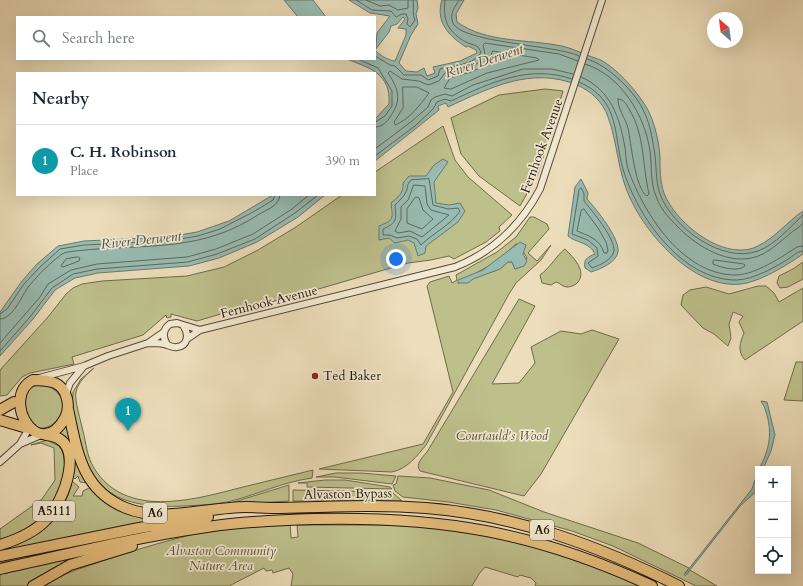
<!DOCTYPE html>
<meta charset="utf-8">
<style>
:root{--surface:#fff;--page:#f6f6f7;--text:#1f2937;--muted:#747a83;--line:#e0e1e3;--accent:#d93025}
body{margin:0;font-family:Cardo,serif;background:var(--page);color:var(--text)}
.controls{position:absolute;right:12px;bottom:12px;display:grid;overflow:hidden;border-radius:0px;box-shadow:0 4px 16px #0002}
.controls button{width:36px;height:36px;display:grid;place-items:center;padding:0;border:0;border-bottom:1px solid var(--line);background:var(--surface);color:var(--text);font:20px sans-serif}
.compass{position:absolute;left:707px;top:12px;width:36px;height:36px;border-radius:50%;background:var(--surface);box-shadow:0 4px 16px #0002;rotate:332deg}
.you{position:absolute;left:396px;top:259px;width:14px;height:14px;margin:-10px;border:3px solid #fff;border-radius:50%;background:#1a73e8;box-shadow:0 0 0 6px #1a73e833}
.badge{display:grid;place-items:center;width:26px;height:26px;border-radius:50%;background:var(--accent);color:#fff;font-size:13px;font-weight:700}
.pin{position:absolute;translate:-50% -33px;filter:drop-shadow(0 1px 2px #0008)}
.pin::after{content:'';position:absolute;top:21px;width:14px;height:12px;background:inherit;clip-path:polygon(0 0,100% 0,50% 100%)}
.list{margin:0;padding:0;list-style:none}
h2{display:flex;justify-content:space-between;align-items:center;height:52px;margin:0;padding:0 16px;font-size:17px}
h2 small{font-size:13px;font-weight:400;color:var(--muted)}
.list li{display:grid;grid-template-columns:26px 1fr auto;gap:12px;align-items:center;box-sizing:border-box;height:72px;padding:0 16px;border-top:1px solid var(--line)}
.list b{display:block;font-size:15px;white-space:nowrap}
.list p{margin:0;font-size:13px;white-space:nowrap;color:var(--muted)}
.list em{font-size:13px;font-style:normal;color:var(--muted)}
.icon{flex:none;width:22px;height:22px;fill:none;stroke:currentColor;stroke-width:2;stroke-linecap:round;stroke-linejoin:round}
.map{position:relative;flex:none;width:803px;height:586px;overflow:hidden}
.search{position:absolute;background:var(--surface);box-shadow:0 4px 16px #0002;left:16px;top:16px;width:360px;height:44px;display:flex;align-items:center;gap:10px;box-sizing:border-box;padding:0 14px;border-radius:0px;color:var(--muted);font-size:15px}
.panel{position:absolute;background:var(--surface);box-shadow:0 4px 16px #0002;left:16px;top:72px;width:360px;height:124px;border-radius:0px}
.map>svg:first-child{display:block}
.green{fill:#bec08c;stroke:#6e6a4c;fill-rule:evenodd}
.water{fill:#99bcb2;stroke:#687970;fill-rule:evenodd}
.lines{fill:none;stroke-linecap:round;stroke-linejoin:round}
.shore{stroke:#5c6860;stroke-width:1}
.minor-casing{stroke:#524738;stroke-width:8}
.trunk-casing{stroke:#1f150d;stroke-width:12}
.minor{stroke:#f3ead3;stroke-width:6}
.trunk{stroke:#e6bf7e;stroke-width:10}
.poi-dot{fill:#8f2418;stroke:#f3ead3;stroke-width:1.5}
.labels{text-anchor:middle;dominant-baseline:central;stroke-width:3.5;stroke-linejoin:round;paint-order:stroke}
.shield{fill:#f3ead3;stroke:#5f5548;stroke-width:1}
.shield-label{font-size:12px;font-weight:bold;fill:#1f150d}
.street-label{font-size:13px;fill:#1f150d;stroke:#f3ead3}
.poi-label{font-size:13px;fill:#1f150d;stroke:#f3ead3;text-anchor:start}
.park-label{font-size:13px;font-style:italic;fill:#575139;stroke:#f3ead3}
.water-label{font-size:14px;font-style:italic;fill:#4a4f47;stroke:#f3ead3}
</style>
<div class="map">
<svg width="803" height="586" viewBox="0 0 803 586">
<rect width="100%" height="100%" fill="#eddebb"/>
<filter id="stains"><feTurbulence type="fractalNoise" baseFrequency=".005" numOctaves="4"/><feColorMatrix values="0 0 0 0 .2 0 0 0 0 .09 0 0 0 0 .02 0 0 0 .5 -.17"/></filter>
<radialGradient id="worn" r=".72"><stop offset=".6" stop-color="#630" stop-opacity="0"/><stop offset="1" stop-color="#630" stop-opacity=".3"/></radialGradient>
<path class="green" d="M545,89L563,91L538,174L520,206L479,176L461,154L451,118L499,95Z
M443,126L455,160L468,177L512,215L499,227L500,231L486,242L454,259L449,256L431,260L408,263L284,299L238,309L197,321L171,314V317L167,318L166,315L143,335L72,357L74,364L30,373L22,377L7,395L0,396V370L48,317L66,294L73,288L82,284L102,281L187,276L224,267L258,250L296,227L342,195H375V172Z
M530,217H534L547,224L549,229L528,253L537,261L551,245L541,260L516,283L509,294L426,445C417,456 407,469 392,472L319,469L423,444L453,392L427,286L430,282L449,276L452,283L457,280L456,275L497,252L516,237ZM516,244L526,245L523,251L527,258L523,266L515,269L512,262H508L500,269L458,283L496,262Z
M565,249C573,257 587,271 578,282C576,285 571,287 567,287C563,287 560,283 556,282L551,285L542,283L540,275C550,268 557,255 565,249Z
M803,262V279L788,287L780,288L777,283L779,276L793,269Z
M758,286H766L774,293L779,302L803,288V321L745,360C737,351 740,343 744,333L739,322L743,316L733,312L729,324L731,338L728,346L714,334L703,328L681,305L683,295L690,290L706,287L729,294Z
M519,299L535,306L492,384L519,383L535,363L531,347L561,331L581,334L592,330L619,339L541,474L524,496L420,471C415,464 422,458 427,452Z
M796,362H803V401L784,400Z
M94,368C87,374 78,382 76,392C74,399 81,422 83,431C86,443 87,457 94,468C125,519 193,500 239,488C264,482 288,476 313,470L312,478C282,482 257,495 227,502C214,505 199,505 185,506C137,508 96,502 82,449C77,431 71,409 73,392L81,379Z
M44,384C82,400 54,435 35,427C29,424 23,413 19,408C21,394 30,385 44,384Z
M66,423L75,459L87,483L80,482L78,476L75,479L72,476L67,442L59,433Z
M47,440L59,446C65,453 65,463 64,472C59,508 33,529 0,540V529L42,499L55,480L54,448L41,443L31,445Z
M336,473H361L396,476L392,484L335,477H316Z
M398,476L430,478L489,490L544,512L638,543L689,568L685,573L686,575L690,570L717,586H696L613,546L572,531L496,510L448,502L403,497L395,491L393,485L396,484Z
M325,480H345L390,487L392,489L307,487V483H298Z
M72,481L79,487L73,496H82L83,491L91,487L108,503L189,515L3,551V549C34,531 65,521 72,481Z
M289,485V501L224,505Z
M293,490L392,492L402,501H293Z
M290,524L291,538L298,537L297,525H428L528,543L594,566L640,586H535L536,583L531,578L520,575L518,577L485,567L479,574L472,586H291L293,574L289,568L273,573L272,570L266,571L264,568L229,586H43C60,574 80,569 99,562C135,550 171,539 208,531C235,526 263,526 290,524Z
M116,547L30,586H0V573Z"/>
<path class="water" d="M284,0H313L326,17H298Z
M349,0H417L418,8L416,14L418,24L411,35L399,63L406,71L417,72L424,68L427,76L435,73L433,67L460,61L477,53L476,50L468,46L466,47C449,36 435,22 442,0H464L456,14L457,22C486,43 528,39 562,46C571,48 579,52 587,55C594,58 601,59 607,64C622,74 639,94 648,110C655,124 659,142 660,157C660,169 660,182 664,193C675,223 725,263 758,246C776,237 787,222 803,211V254C787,265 766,278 747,283C698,294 648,237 630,198C617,170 618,144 608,117C603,102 591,91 577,85C532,66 489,88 448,107L446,103L438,106L439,110L375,161V119L389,104C391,73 369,68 347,59H375L377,33L390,16L370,13ZM403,17L405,19L398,28L406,29V35L395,61C389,61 378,54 375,50L389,32L391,26L397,24Z
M443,159L448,162L434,182L436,203L449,205L460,203L465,211L458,222L426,246L425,253L418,256L414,243L408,240L395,243L389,238L379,240V226C394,220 393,219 391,203C398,197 404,193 403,183L409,176H426L434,165Z
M581,179L588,193L587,199C596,209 620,238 618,252C616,263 600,269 591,272L585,268C583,259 588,257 595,254C590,242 576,243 568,236L575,187Z
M273,195H325L298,217L257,242L219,258L189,266L98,273L75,278L55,290L33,319L0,356V312L22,281L37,264L58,246L84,241L168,237L197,232L229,221Z
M520,242L526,245L523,254L527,261L524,266L515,269L512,262H508L500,269L473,279L468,283H458V280L483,270Z
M761,401L767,402L775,435L771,451L763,469H759C770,448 773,432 765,409C764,405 762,404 761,401Z
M758,471V490L741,505L686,575H684L752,489Z"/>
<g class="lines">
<path class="shore" d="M356,0L372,10L391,11L396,17L402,14H406L408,19L407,24L410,27L415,20C412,14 414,7 413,0
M366,0L380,6L389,5L398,10L408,8V0
M459,0C455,7 449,14 453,23C462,43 557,45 579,56
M493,51L537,58L539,60L487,73L451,89L444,88L450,78L471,72L484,66L489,60Z
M375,56L390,65L395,66L404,75H421L428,80L438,76L440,69C451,66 476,65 481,52L478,47C474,44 468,44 464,41C446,30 443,18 445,0
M358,59L378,68L392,91V106L385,116L375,122
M587,59C608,65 637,93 645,114C650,125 652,137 654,149C657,164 655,180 660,194C672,227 722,264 758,251C776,244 789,228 803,215
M585,64C621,75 645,116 650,151C652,166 650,182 656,196C661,211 672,221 683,232C703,250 735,268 763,254C774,248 782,240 792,232C796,229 800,227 803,223
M581,77C611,90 620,118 625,148C626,155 626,162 628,169C644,214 683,276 737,275C756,274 782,257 797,247L803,246
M579,82C621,100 613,134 623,169C637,216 682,281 737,280C755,279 775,267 790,258C794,255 798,251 803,251
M403,87H417L429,93C420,105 410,119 395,125L394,122L403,108Z
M618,99C624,99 626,104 629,109C645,135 642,164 649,194L647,196C635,189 631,142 628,128C626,120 617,107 618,99Z
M375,127C382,127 387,122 390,117C402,100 399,90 388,73L390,71L402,79L419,81L428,85L439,81L445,73C458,70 480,68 485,54L483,45L485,43L559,54L578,61
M375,149L412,121L428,107L431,100L435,97L445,94L452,96L473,85L523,69H552L573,74
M375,156L416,125L433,109L437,102L445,99L451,101C490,83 529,64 572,79
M429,179L433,205L448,209L458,208L460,211C451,225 433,233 421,245L417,239L409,236L397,238L390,235H383V229C398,222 396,220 395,205C402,198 407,194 408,184L411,180Z
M414,185L425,186L427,204L431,210L449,215L422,237L410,231L398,233L395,231L401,219V207L408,200Z
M581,188L584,193V201C592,211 615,238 614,251C612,260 600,265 592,268L588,263L598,256L597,248L588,240L572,234L579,190Z
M416,197L419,198L423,210L433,219L422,229L407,223V209Z
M584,209L598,228L606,242L608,250L607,253H604C600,239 589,236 577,231L581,211Z
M78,257L80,258L79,261L63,267L61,266L66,259Z
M715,260L744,264L745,266C738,272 722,268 713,264V261Z
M0,314L7,309L24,284L40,267L60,249L84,245L168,241L198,236L220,229L255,211L273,200L275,195
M0,319C14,318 21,296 29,286C38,275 50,263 62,254C67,251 79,251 85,250C150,244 203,252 261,213C269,209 279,205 280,195
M0,343L40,297L48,284L71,270L97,264L187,257L216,249L253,234L292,209L309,195
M0,351L30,317L52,288L73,274L97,269L188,262L217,254L255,239L295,213L318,195"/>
<g class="minor-casing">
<path id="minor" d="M187,339L200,330L455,267C493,252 521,225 540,189L602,0
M148,343C153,343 159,343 164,344C169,345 172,348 177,347C188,346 189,334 184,327
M167,344C162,337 163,329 170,324L177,323L200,330
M39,378L84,366L108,356L148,343L164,332
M66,394L70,383L84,366
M20,444L28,430
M0,462L20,444L41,435"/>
</g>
<g class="trunk-casing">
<path id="trunk" d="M33,380C41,380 48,380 55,383C67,388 71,406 65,418C38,465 0,397 33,380Z
M68,409C77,450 81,490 126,508C162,523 209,507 246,507C256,507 265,508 274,508C325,507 376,504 426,508C516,515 599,546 679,586
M0,410L14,402
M0,420L27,428
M0,545C16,540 34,533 46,520C64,502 89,438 46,435
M0,556L139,528L208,517
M0,569C69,554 137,537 207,527C242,522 278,520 314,519C440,516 536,532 652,586
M33,586L70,565L132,546"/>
</g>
<use href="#minor" class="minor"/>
<use href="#trunk" class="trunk"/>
</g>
<circle class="poi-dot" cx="315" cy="376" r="4"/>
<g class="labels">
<g class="shield">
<rect x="33" y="501" width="42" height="20" rx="3"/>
<rect x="143" y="503" width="24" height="20" rx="3"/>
<rect x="530" y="520" width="24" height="20" rx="3"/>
</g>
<g class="shield-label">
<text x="54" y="511">A5111</text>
<text x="155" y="513">A6</text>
<text x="542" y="530">A6</text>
</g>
<g class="street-label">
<text transform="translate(542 146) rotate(-70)">Fernhook Avenue</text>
<text transform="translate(269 302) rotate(-14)">Fernhook Avenue</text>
<text transform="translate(348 494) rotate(-1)">Alvaston Bypass</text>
</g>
<g class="poi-label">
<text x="323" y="376">Ted Baker</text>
</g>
<g class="park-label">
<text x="502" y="436">Courtauld's Wood</text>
<text x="221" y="551">Alvaston Community<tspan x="221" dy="15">Nature Area</tspan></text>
</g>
<g class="water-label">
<text transform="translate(484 61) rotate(-18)">River Derwent</text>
<text transform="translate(141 240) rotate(-6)">River Derwent</text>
</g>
</g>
<rect width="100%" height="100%" filter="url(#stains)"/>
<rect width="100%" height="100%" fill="url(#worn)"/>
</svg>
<div class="controls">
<button>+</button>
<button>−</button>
<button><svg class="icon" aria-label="locate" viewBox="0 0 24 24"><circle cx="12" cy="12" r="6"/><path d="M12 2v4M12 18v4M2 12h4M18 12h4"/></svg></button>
</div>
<svg class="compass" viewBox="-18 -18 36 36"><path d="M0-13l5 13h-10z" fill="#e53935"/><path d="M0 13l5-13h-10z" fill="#747a83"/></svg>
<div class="you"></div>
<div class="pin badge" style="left:128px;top:431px;background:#0f9aa8">1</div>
<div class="search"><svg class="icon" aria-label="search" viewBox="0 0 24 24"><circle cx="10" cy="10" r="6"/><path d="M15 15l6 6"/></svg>Search here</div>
<section class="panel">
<h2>Nearby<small></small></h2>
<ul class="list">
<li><span class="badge" style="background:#0f9aa8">1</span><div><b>C. H. Robinson</b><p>Place</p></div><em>390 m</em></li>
</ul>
</section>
</div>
